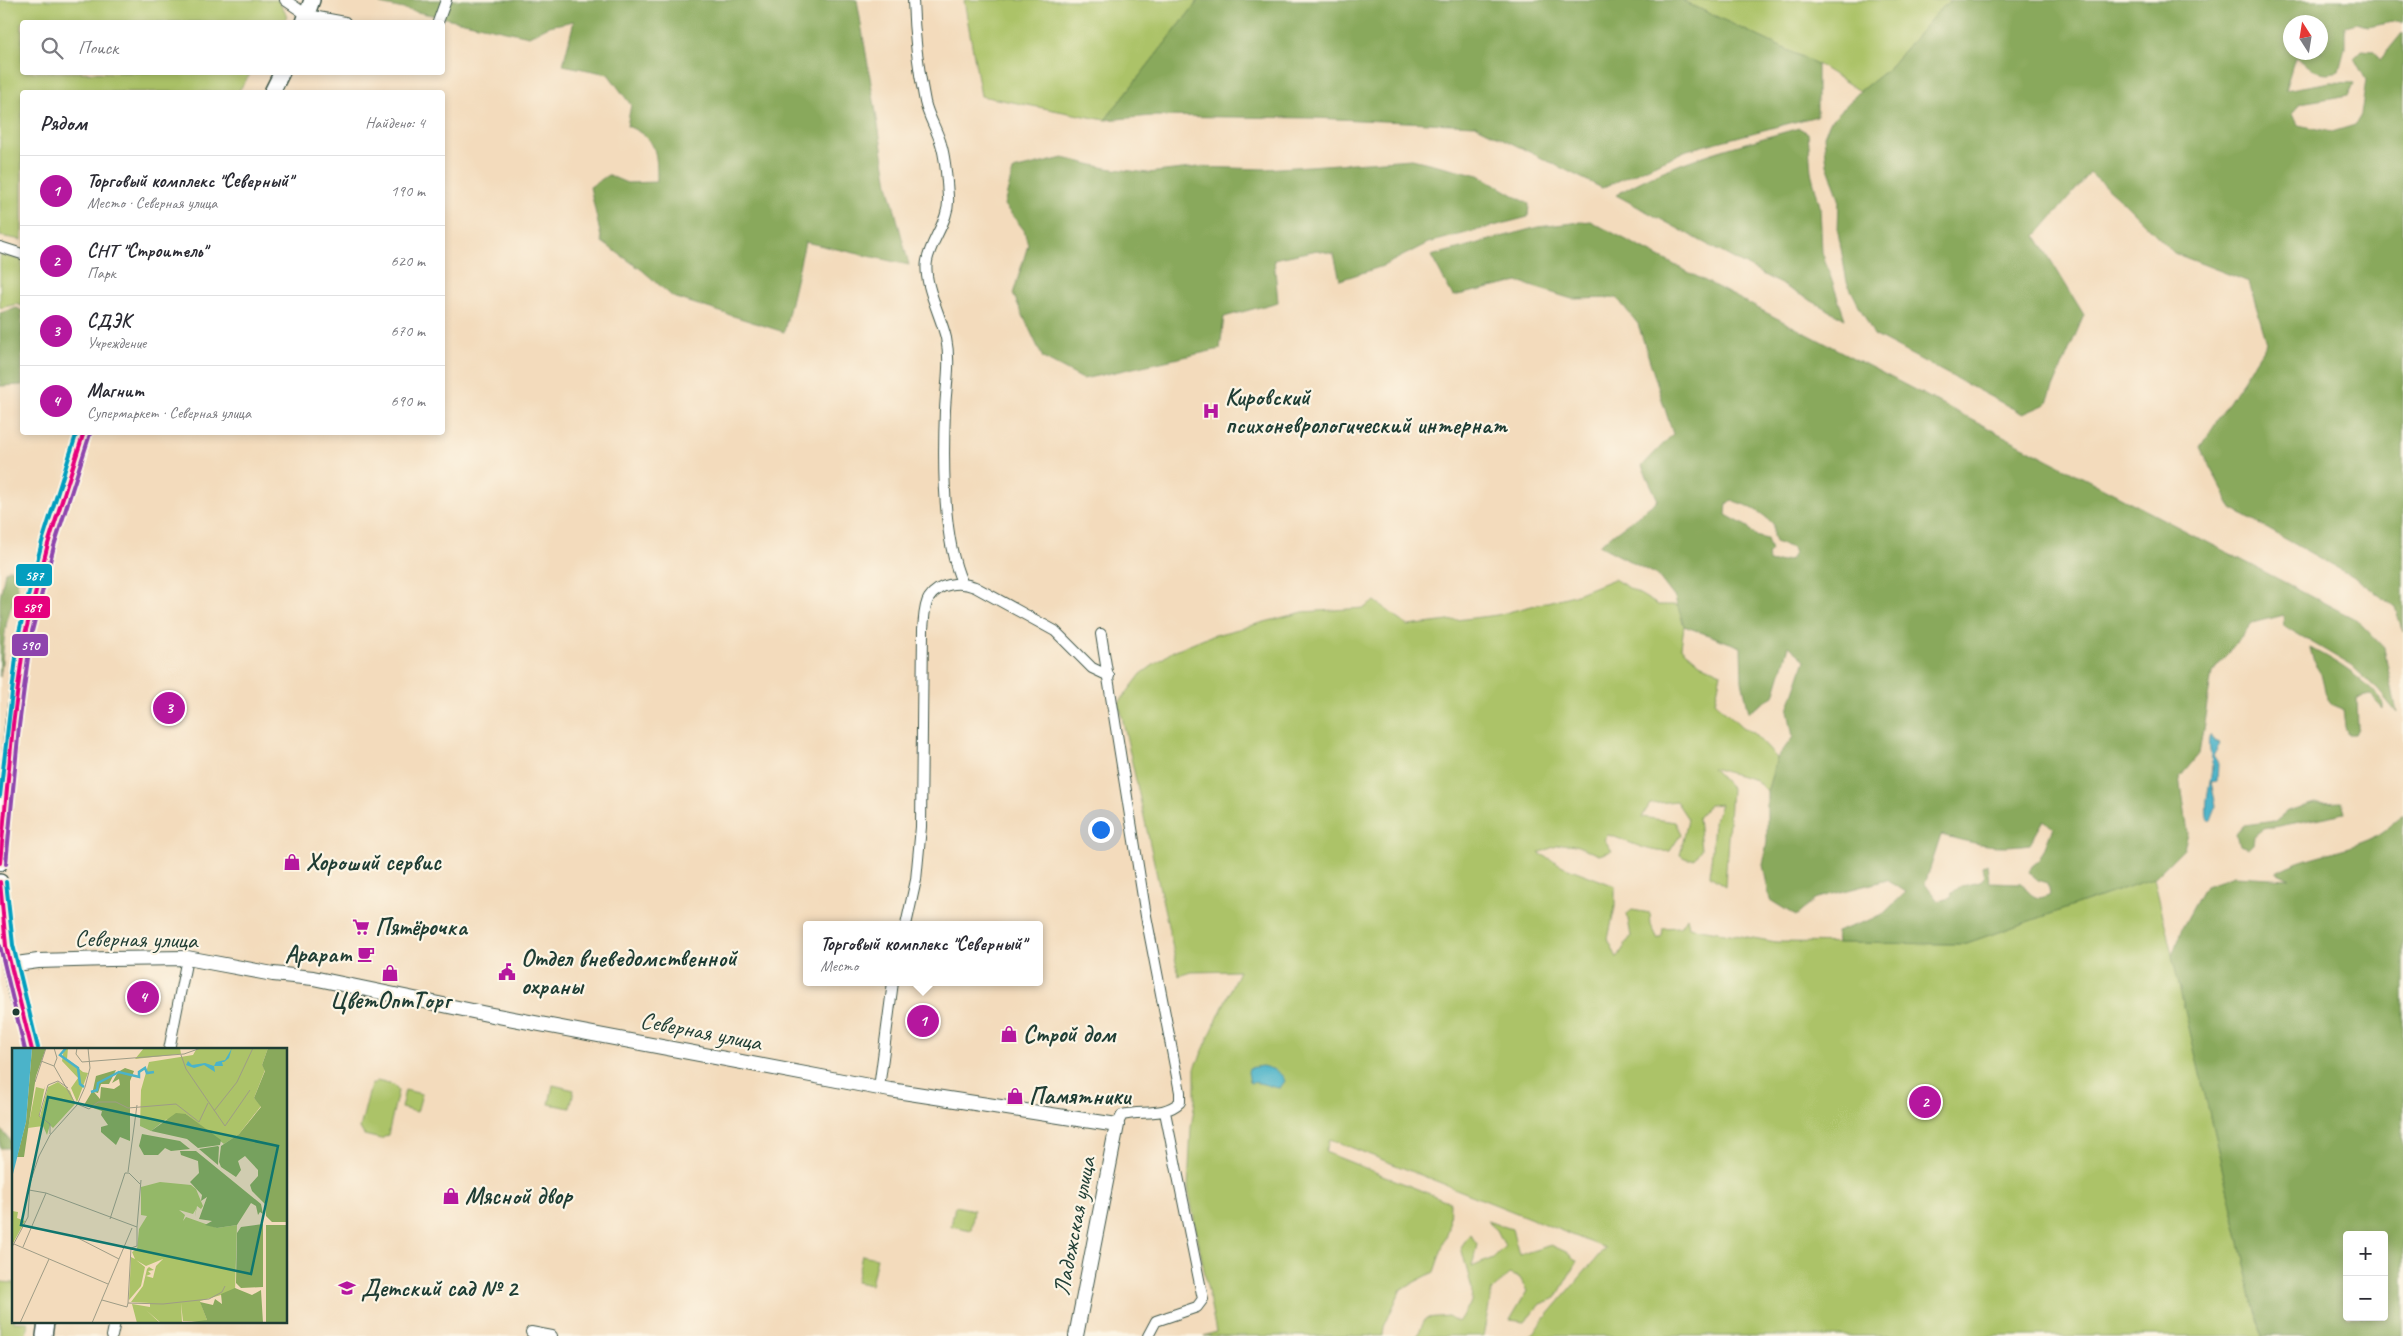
<!DOCTYPE html>
<html lang="ru">
<meta charset="utf-8">
<style>
:root{--surface:#fff;--page:#f2f2f3;--text:#2b2b33;--muted:#7c7c81;--line:#e1e1e2;--accent:#b5179e}
body{margin:0;font-family:Caveat,sans-serif;background:var(--page);color:var(--text)}
.controls{position:absolute;right:15px;bottom:15px;display:grid;overflow:hidden;border-radius:5px;box-shadow:0 2px 8px #0003}
.controls button{width:45px;height:45px;display:grid;place-items:center;padding:0;border:0;border-bottom:1px solid var(--line);background:var(--surface);color:var(--text);font:25px sans-serif}
.compass{position:absolute;left:2283px;top:15px;width:45px;height:45px;border-radius:50%;background:var(--surface);box-shadow:0 2px 8px #0003;rotate:348deg}
.you{position:absolute;left:1100px;top:829px;width:18px;height:18px;margin:-12px;border:4px solid #fff;border-radius:50%;background:#1a73e8;box-shadow:0 0 0 8px #1a73e833}
.badge{display:grid;place-items:center;width:32px;height:32px;border-radius:50%;background:var(--accent);color:#fff;font-size:16px;font-weight:700}
.pin{position:absolute;translate:-50% -50%;border:2px solid #fff;box-shadow:0 1px 5px #0006}
.popup{position:absolute;left:803px;top:921px;width:240px;height:65px;box-sizing:border-box;display:grid;place-content:center;border-radius:5px;background:var(--surface);filter:drop-shadow(0 1px 4px #0005);font-size:16px;white-space:nowrap;color:var(--muted)}
.popup b{font-size:19px;color:var(--text)}
.popup::after{content:'';position:absolute;left:50%;top:100%;margin-left:-10px;border:10px solid transparent;border-top-color:var(--surface)}
.list{margin:0;padding:0;list-style:none}
h2{display:flex;justify-content:space-between;align-items:center;height:65px;margin:0;padding:0 20px;font-size:21px}
h2 small{font-size:16px;font-weight:400;color:var(--muted)}
.list li{display:grid;grid-template-columns:32px 1fr auto;gap:15px;align-items:center;box-sizing:border-box;height:70px;padding:0 20px;border-top:1px solid var(--line)}
.list b{display:block;font-size:19px;white-space:nowrap}
.list p{margin:0;font-size:16px;white-space:nowrap;color:var(--muted)}
.list em{font-size:16px;font-style:normal;color:var(--muted)}
.icon{flex:none;width:28px;height:28px;fill:none;stroke:currentColor;stroke-width:2;stroke-linecap:round;stroke-linejoin:round}
.map{position:relative;flex:none;width:2403px;height:1336px;overflow:hidden}
.search{position:absolute;background:var(--surface);box-shadow:0 2px 8px #0003;left:20px;top:20px;width:425px;height:55px;display:flex;align-items:center;gap:12px;box-sizing:border-box;padding:0 18px;border-radius:5px;color:var(--muted);font-size:19px}
.panel{position:absolute;background:var(--surface);box-shadow:0 2px 8px #0003;left:20px;top:90px;width:425px;height:345px;border-radius:5px}
.map>svg:first-child{display:block}
.green{fill:#acc368;stroke:#66804e}
.forest{fill:#89a95c;stroke:#547348;fill-rule:evenodd}
.water{fill:#4bb3c9;stroke:#35787e}
.lines{fill:none;stroke-linecap:round;stroke-linejoin:round}
.street-casing{stroke:#3f5548;stroke-width:12}
.secondary-casing{stroke:#3f5548;stroke-width:16}
.primary-casing{stroke:#3f5548;stroke-width:18}
.street{stroke:#fff;stroke-width:10}
.secondary{stroke:#fff;stroke-width:14}
.primary{stroke:#fff;stroke-width:15}
.bus-1-casing{stroke:#fcf5e5;stroke-width:8}
.bus-2-casing{stroke:#fcf5e5;stroke-width:8}
.bus-3-casing{stroke:#fcf5e5;stroke-width:8}
.bus-1{stroke:#e5007d;stroke-width:4}
.bus-2{stroke:#8e44ad;stroke-width:4}
.bus-3{stroke:#039ebf;stroke-width:4}
.bus-dot{fill:#1f3d34;stroke:#fcf5e5;stroke-width:2}
.labels{text-anchor:middle;dominant-baseline:central;stroke-width:4.5;stroke-linejoin:round;paint-order:stroke}
.poi-label{font-size:24px;font-weight:bold;fill:#1f3d34;stroke:#fcf5e5;text-anchor:start}
.street-label{font-size:24px;fill:#1f3d34;stroke:#fcf5e5}
.inset-river{fill:none;stroke:#4bb3c9;stroke-width:2.5}
.inset-road{fill:none;stroke:#9e9c86;stroke-width:1}
.view{fill:#0f766e;fill-opacity:0.15;stroke:#0f766e;stroke-width:2.5}
.inset-edge{fill:none;stroke:#1f3d34;stroke-width:2.5}
.line-badge{stroke:#fcf5e5;stroke-width:2}
.badge-label{font-size:14px;text-anchor:middle;font-weight:bold;fill:#fff}
</style>
<div class="map">
<svg width="2403" height="1336" viewBox="0 0 2403 1336">
<rect width="100%" height="100%" fill="#fcf5e5"/>
<filter id="ink" filterUnits="userSpaceOnUse"><feTurbulence type="fractalNoise" baseFrequency=".02" numOctaves="2"/><feDisplacementMap in="SourceGraphic" scale="10" xChannelSelector="R" yChannelSelector="G"/><feConvolveMatrix kernelMatrix="1 2 1 2 8 2 1 2 1" color-interpolation-filters="sRGB"/></filter>
<filter id="wash" filterUnits="userSpaceOnUse"><feTurbulence type="fractalNoise" baseFrequency=".0096" numOctaves="4" result="noise"/><feDisplacementMap in="SourceGraphic" scale="20" xChannelSelector="R" yChannelSelector="G"/><feGaussianBlur stdDeviation="1.12" result="paint"/><feColorMatrix in="noise" values="0 0 0 0 0 0 0 0 0 0 0 0 0 0 0 0 0 1.4 0 .05"/><feComposite in="paint" operator="in"/></filter>
<g filter="url(#wash)">
<rect width="100%" height="100%" fill="#f3dbbc"/>
<path class="green" d="M0,0H278L287,16L283,22H22V72L251,73L238,92H22V240L0,236Z
M964,0H1199L1105,120L981,96Z
M1681,0H1951L1940,9L1888,69L1860,91L1817,64Z
M0,255L22,260V306L17,304L0,308Z
M1614,579L1658,605H1678L1684,626L1681,647L1701,664L1721,673L1715,702L1742,727L1753,733L1777,758L1767,792L1756,780L1712,768L1731,788L1725,886L1710,876L1714,822L1721,804L1709,805L1698,818L1701,849L1694,859H1688L1680,855L1688,819L1676,801L1650,804L1642,817L1675,822L1681,834L1670,851C1650,854 1627,840 1608,835L1604,839L1612,851L1599,855C1570,842 1569,840 1539,853L1563,866L1615,886V907L1608,939L1617,958L1631,936L1627,914L1632,910L1650,913L1651,925L1658,939L1662,936L1663,928L1680,927L1687,917L1689,927L1776,942L1964,944L2154,878L2262,1336H1530L1605,1248L1330,1139L1325,1152L1450,1202L1449,1228L1434,1272L1401,1289L1384,1327L1383,1336H1204L1216,1332L1188,1188L1191,1128L1195,1101V1068L1239,971L1192,972L1179,976L1119,703L1141,674L1173,651L1204,638L1303,612L1364,608L1375,601L1408,626L1497,615L1574,595Z
M377,1081L394,1085L398,1091L388,1135L381,1139L364,1135L360,1128L371,1085Z
M553,1085L574,1090L570,1108L549,1104Z
M405,1090L422,1094L417,1112L401,1108Z
M955,1206L974,1210L971,1230L951,1226Z
M1487,1221L1512,1229L1519,1255L1551,1245L1566,1252L1577,1261L1556,1298L1540,1304L1525,1322L1510,1320L1527,1291L1520,1278L1509,1274L1492,1290L1483,1336H1417L1426,1318L1448,1316L1458,1322L1471,1303L1472,1289L1461,1247L1470,1234L1477,1244L1472,1267L1493,1258L1505,1246L1497,1230Z
M862,1255L877,1258L871,1285L856,1282Z
M0,1282L14,1283V1322H28L26,1336H0Z"/>
<path class="forest" d="M381,0H857L888,184L909,265L805,242L784,332L673,297L642,270L602,242L590,187L608,175L627,183L657,182C657,152 657,138 627,126L631,105L608,74L563,65L574,21L549,26L529,36L380,4Z
M1199,0H1681L1817,64V116L1687,150L1602,188L1475,125L1313,118L1152,116L1105,120Z
M1951,0H2403V23L2398,21L2368,27L2357,23L2345,26V48L2339,71C2317,77 2313,68 2295,57L2285,90L2330,82L2354,83L2349,95L2300,103L2293,114L2298,125L2332,132L2355,125L2361,115L2366,80L2354,58L2362,50L2373,51L2380,60L2403,32V632L2395,607L2357,579L2232,509L2200,447L2267,343L2249,282L2174,253L2123,202L2090,173L2036,236L2084,315L2046,404L2023,414L1874,335L1847,282L1838,232L1839,198L1827,165L1824,136L1830,122L1860,91L1888,69L1940,9ZM2290,22H2320V52H2290Z
M1799,128L1808,133L1811,172L1820,206L1822,252L1845,319L1616,195C1672,161 1736,146 1799,128Z
M1063,158L1106,168L1148,173L1199,167L1265,169L1412,159L1479,175L1529,204L1528,217L1428,243L1383,266L1340,280L1334,254L1317,250L1274,259L1278,302L1224,317L1220,349L1083,379L1043,358L1013,294L1028,245L1024,230L1004,205L1013,170Z
M1590,221L2357,620L2384,648L2397,713L2378,690L2352,666L2284,626L2283,615L2252,623L2212,673L2199,754L2180,777L2188,833L2184,848L2154,878L1964,944L1837,943L1836,932L1881,916L1906,892L1887,880L1817,898L1796,916L1770,900L1763,865L1767,842V792L1777,758L1793,737L1788,710L1805,660L1789,646L1774,696L1749,712L1742,681L1741,647L1684,626L1675,598L1658,576L1599,545L1658,500L1642,466L1673,434L1638,324L1617,298L1572,299L1518,282L1453,296L1431,256L1538,227ZM1733,501C1748,505 1762,512 1773,524V536L1775,542L1792,548L1794,553L1791,559L1773,563L1768,561L1767,555L1771,550L1767,539L1755,536L1748,527L1726,515L1727,503ZM2044,820L2053,828C2047,839 2043,860 2032,866L2029,872L2038,880L2048,883L2050,894C2036,903 2030,894 2021,883L1989,882L1987,863L1982,866L1984,877L1980,882L1961,886L1952,893L1951,898L1938,901L1925,884L1941,835C1978,844 1991,849 2030,844Z
M17,308L22,311V385L0,386V313Z
M10,569L18,574C19,595 9,606 6,626C3,643 3,660 0,677V598L5,572Z
M2310,648C2339,663 2363,678 2383,703V709L2370,695L2357,698L2358,728L2355,734H2348L2345,727L2343,709L2331,704L2327,699L2321,674L2314,663Z
M2342,802L2345,813L2264,829L2254,837L2253,844L2249,848L2239,845L2236,834L2244,825L2275,821L2287,811L2316,803Z
M2403,815V1336H2262L2172,956L2182,928L2205,886L2234,876L2290,879L2276,872C2304,856 2338,853 2368,840C2380,835 2392,823 2403,815ZM2347,1235H2384V1317H2347Z
M0,1128L10,1140L11,1148H0Z"/>
<path class="water" d="M2211,735L2215,742L2220,744L2213,756L2218,764L2217,781L2211,782L2216,806L2211,819L2208,820C2203,804 2212,781 2212,765C2212,754 2207,746 2211,735Z
M1262,1066C1273,1069 1281,1071 1285,1081L1280,1088C1269,1087 1260,1081 1250,1083L1248,1072L1249,1068Z"/>
</g>
<g filter="url(#ink)">
<g class="lines">
<g class="street-casing">
<path id="street" d="M285,0L307,15L345,22
M913,0C914,34 918,68 925,102C928,116 937,130 941,144C946,160 947,180 948,197C950,220 931,239 927,261C923,283 941,316 946,338C951,362 946,386 945,410C943,459 942,538 962,582
M438,22L446,0
M0,247L22,254
M1101,634L1146,916L1180,1092V1102C1164,1117 1142,1110 1122,1115L1117,1125
M906,925L916,880L921,827L923,629C924,620 924,605 929,598C939,583 960,581 975,587L1055,631L1092,668L1109,676
M169,1050L187,958
M879,1088L893,982
M531,1332L552,1336
M112,1336L115,1322
M1148,1336L1156,1321L1197,1307L1203,1299L1165,1112"/>
</g>
<g class="secondary-casing">
<path id="secondary" d="M9,965L38,961L109,959L187,958L273,974L313,978L487,1014L890,1090L1117,1125L1076,1336"/>
</g>
<g class="primary-casing">
<path id="primary" d="M304,22L312,0
M272,92L282,72
M0,863L13,725L25,634L48,544L84,432
M0,882C1,940 16,994 32,1050
M44,1336L46,1322"/>
</g>
<use href="#street" class="street"/>
<use href="#secondary" class="secondary"/>
<use href="#primary" class="primary"/>
<g class="bus-1-casing">
<path id="bus-1" d="M0,863L13,725L25,634L48,544L84,432
M0,882L6,946L32,1050"/>
</g>
<g class="bus-2-casing">
<path id="bus-2" d="M6,864L19,726L31,635L54,546L90,434
M0,946L25,1050"/>
</g>
<g class="bus-3-casing">
<path id="bus-3" d="M0,796L19,632L42,542L77,432
M6,882L13,945L38,1048"/>
</g>
<use href="#bus-1" class="bus-1"/>
<use href="#bus-2" class="bus-2"/>
<use href="#bus-3" class="bus-3"/>
</g>
</g>
<defs>
<g id="hospital-bare" transform="scale(1.35)"><path d="M-5-5h3v3.5h4V-5h3V5h-3V1.5h-4V5h-3Z" fill="#b5179e" stroke="#fcf5e5" stroke-width="2.5" paint-order="stroke"/></g>
<g id="shop-bare" transform="scale(1.35)"><path d="M-5-2.5h2.3a2.7 3.5 0 0 1 5.4 0H5L5.5 6h-11ZM-1.5-2.5h3a1.5 2.3 0 0 0-3 0Z" fill="#b5179e" stroke="#fcf5e5" stroke-width="2.5" paint-order="stroke"/></g>
<g id="supermarket-bare" transform="scale(1.35)"><path d="M-6-5.5h2.5l.6 2H6L4.5 2H-2.5L-4.4-4H-6ZM-1.5 3.2a1.3 1.3 0 1 0 .1 0ZM3 3.2a1.3 1.3 0 1 0 .1 0Z" fill="#b5179e" stroke="#fcf5e5" stroke-width="2.5" paint-order="stroke"/></g>
<g id="cafe-bare" transform="scale(1.35)"><path d="M-5.5-4.5H6V0H3Q3 3.5 0 3.5H-2.5Q-5.5 3.5-5.5 0ZM3-3.2v2h1.7v-2ZM-6 4.5H4V6H-6Z" fill="#b5179e" stroke="#fcf5e5" stroke-width="2.5" paint-order="stroke"/></g>
<g id="civic-bare" transform="scale(1.35)"><path d="M-.6-6.5H3V-4.5H.6V-3L4-1V1h2V6H-6V1h2V-1L-.6-3ZM-1.2 2.5V6h2.4V2.5Z" fill="#b5179e" stroke="#fcf5e5" stroke-width="2.5" paint-order="stroke"/></g>
<g id="school-bare" transform="scale(1.35)"><path d="M0-5L7-2L0 1L-7-2ZM-4 1L0 2.5L4 1V4Q0 6-4 4Z" fill="#b5179e" stroke="#fcf5e5" stroke-width="2.5" paint-order="stroke"/></g>
</defs>
<g fill-rule="evenodd">
<use href="#hospital-bare" x="1211" y="411"/>
<use href="#shop-bare" x="292" y="862"/>
<use href="#supermarket-bare" x="361" y="927"/>
<use href="#cafe-bare" x="366" y="954"/>
<use href="#civic-bare" x="507" y="972"/>
<use href="#shop-bare" x="390" y="973"/>
<use href="#shop-bare" x="1009" y="1034"/>
<use href="#shop-bare" x="1015" y="1096"/>
<use href="#shop-bare" x="451" y="1196"/>
<use href="#school-bare" x="347" y="1288"/>
</g>
<circle class="bus-dot" cx="16" cy="1012" r="4.5"/>
<g class="labels">
<g class="poi-label">
<text x="1225" y="397">Кировский<tspan x="1225" dy="28">психоневрологический интернат</tspan></text>
<text x="306" y="862">Хороший сервис</text>
<text x="375" y="927">Пятёрочка</text>
<text x="352" y="954" text-anchor="end">Арарат</text>
<text x="521" y="958">Отдел вневедомственной<tspan x="521" dy="28">охраны</tspan></text>
<text x="390" y="1000" text-anchor="middle">ЦветОптТорг</text>
<text x="1023" y="1034">Строй дом</text>
<text x="1029" y="1096">Памятники</text>
<text x="465" y="1196">Мясной двор</text>
<text x="361" y="1288">Детский сад № 2</text>
</g>
<g class="street-label">
<text transform="translate(136 939) rotate(1)">Северная улица</text>
<text transform="translate(701 1031) rotate(11)">Северная улица</text>
<text transform="translate(1074 1226) rotate(-79)">Ладожская улица</text>
</g>
</g>
<g transform="translate(12 1048)">
<rect width="275" height="275" fill="#f3dbbc"/>
<path d="M52,0H56L55,11L71,24L76,25L65,54L59,40L66,30L50,13ZM132,0H168L169,6L123,11ZM185,0H256L250,17L253,22L242,50L249,58L227,86L212,96L174,66L153,72L139,83L128,78L129,42L137,14L181,7ZM46,34L58,43L63,56L41,80L28,68L36,39ZM33,38L27,68L38,77L35,87L31,78L16,80L24,39L32,41ZM148,134L179,137L184,141L191,158L189,161L185,158L183,169L184,161L181,166L167,162L173,167L171,173L174,169L205,180L225,177L223,243L188,253L195,272L191,274L171,273L169,255L170,275H149L134,262L148,275H125L120,256L138,259V255L119,254L131,238L135,221L137,219L142,222L136,223L139,226L134,228L141,230L144,218L151,211L134,218L124,212L133,219L129,238L117,252L119,209L123,211L120,204L125,201L127,181L135,168L129,167V139ZM0,163L6,164L5,170L13,173L0,197Z" fill="#acc368"/>
<path d="M20,0H34L24,28L12,109H5L14,74ZM256,0H275V174H260L254,168L253,156L240,143L238,137L246,128V122L233,108L226,113L229,122L224,129L209,119L207,114L209,98L227,86L249,59L242,50L253,23L250,17ZM113,20L122,23L118,33V93L108,89L104,97L89,84V79L96,77L89,67L90,63L72,57L81,42L84,28L104,22L97,36H89L86,45L82,44L88,51L89,39L102,41L108,37L107,31L100,35L106,24ZM164,65L174,66L209,92L208,97L186,100L175,91L139,83ZM130,86L168,93L178,101L159,103L153,100L146,107H132L127,98ZM206,98L207,99L206,117L187,101ZM168,103H184L249,156L251,166L248,164L246,167L244,158L239,155L225,177L205,180L193,177L200,173L187,171L195,149L189,153L190,147L178,134L187,125L186,113L169,107ZM251,176V239L229,240L224,235L225,185L229,179ZM254,177H275V275H254ZM223,240L240,247L249,242L251,275H172L195,272L188,254L201,257L203,251L210,256L209,246Z" fill="#89a95c"/>
<path d="M0,0H20L14,74L0,130ZM220,0L217,10L212,14H210L211,18H202L203,24L192,17L182,20L174,17L176,13L180,17L193,15L202,18L204,14L213,12Z" fill="#4bb3c9"/>
<path class="inset-river" d="M54,0L48,7L66,20L68,36L72,39M79,44L85,42L86,35L107,24L127,29V24L133,20L135,25L142,24"/>
<path class="inset-road" d="M65,0L64,6L70,14L172,6L189,0M169,7L174,21L213,78L238,42M29,13L42,18L63,55L77,61L86,54H104L116,60L164,56L187,74L196,55M42,18L45,10L42,0M23,34L34,0M202,63L225,34L241,0M38,86V76L27,68L36,37L46,33L56,40M116,124L125,57M17,142L34,145L125,179L129,132M98,171L113,125H117L128,136M60,187L107,211M2,196L96,236M0,199L16,169L18,135L27,108L38,87L65,57L73,39L78,20L76,0M11,199L34,145M90,252L115,259L116,255L151,256L197,251L210,244L213,238M116,255L119,200L125,198V179M8,275L37,211M80,275L120,180"/>
<path class="view" d="M36,49L266,98L239,226L9,177Z"/>
<rect width="275" height="275" class="inset-edge"/>
</g>
<g class="line-badge">
<rect x="15" y="563" width="38" height="24" rx="5" fill="#039ebf"/>
<rect x="13" y="595" width="38" height="24" rx="5" fill="#e5007d"/>
<rect x="11" y="633" width="38" height="24" rx="5" fill="#8e44ad"/>
</g>
<g class="badge-label">
<text x="34" y="580">587</text>
<text x="32" y="612">589</text>
<text x="30" y="650">590</text>
</g>
</svg>
<div class="controls">
<button>+</button>
<button>−</button>
</div>
<svg class="compass" viewBox="-18 -18 36 36"><path d="M0-13l5 13h-10z" fill="#e53935"/><path d="M0 13l5-13h-10z" fill="#7c7c81"/></svg>
<div class="you"></div>
<div class="pin badge" style="left:923px;top:1021px">1</div>
<div class="popup"><b>Торговый комплекс &quot;Северный&quot;</b>Место</div>
<div class="pin badge" style="left:1925px;top:1102px">2</div>
<div class="pin badge" style="left:169px;top:708px">3</div>
<div class="pin badge" style="left:143px;top:997px">4</div>
<div class="search"><svg class="icon" aria-label="search" viewBox="0 0 24 24"><circle cx="10" cy="10" r="6"/><path d="M15 15l6 6"/></svg>Поиск</div>
<section class="panel">
<h2>Рядом<small>Найдено: 4</small></h2>
<ul class="list">
<li><span class="badge">1</span><div><b>Торговый комплекс &quot;Северный&quot;</b><p>Место · Северная улица</p></div><em>190 m</em></li>
<li><span class="badge">2</span><div><b>СНТ &quot;Строитель&quot;</b><p>Парк</p></div><em>620 m</em></li>
<li><span class="badge">3</span><div><b>СДЭК</b><p>Учреждение</p></div><em>670 m</em></li>
<li><span class="badge">4</span><div><b>Магнит</b><p>Супермаркет · Северная улица</p></div><em>690 m</em></li>
</ul>
</section>
</div>
